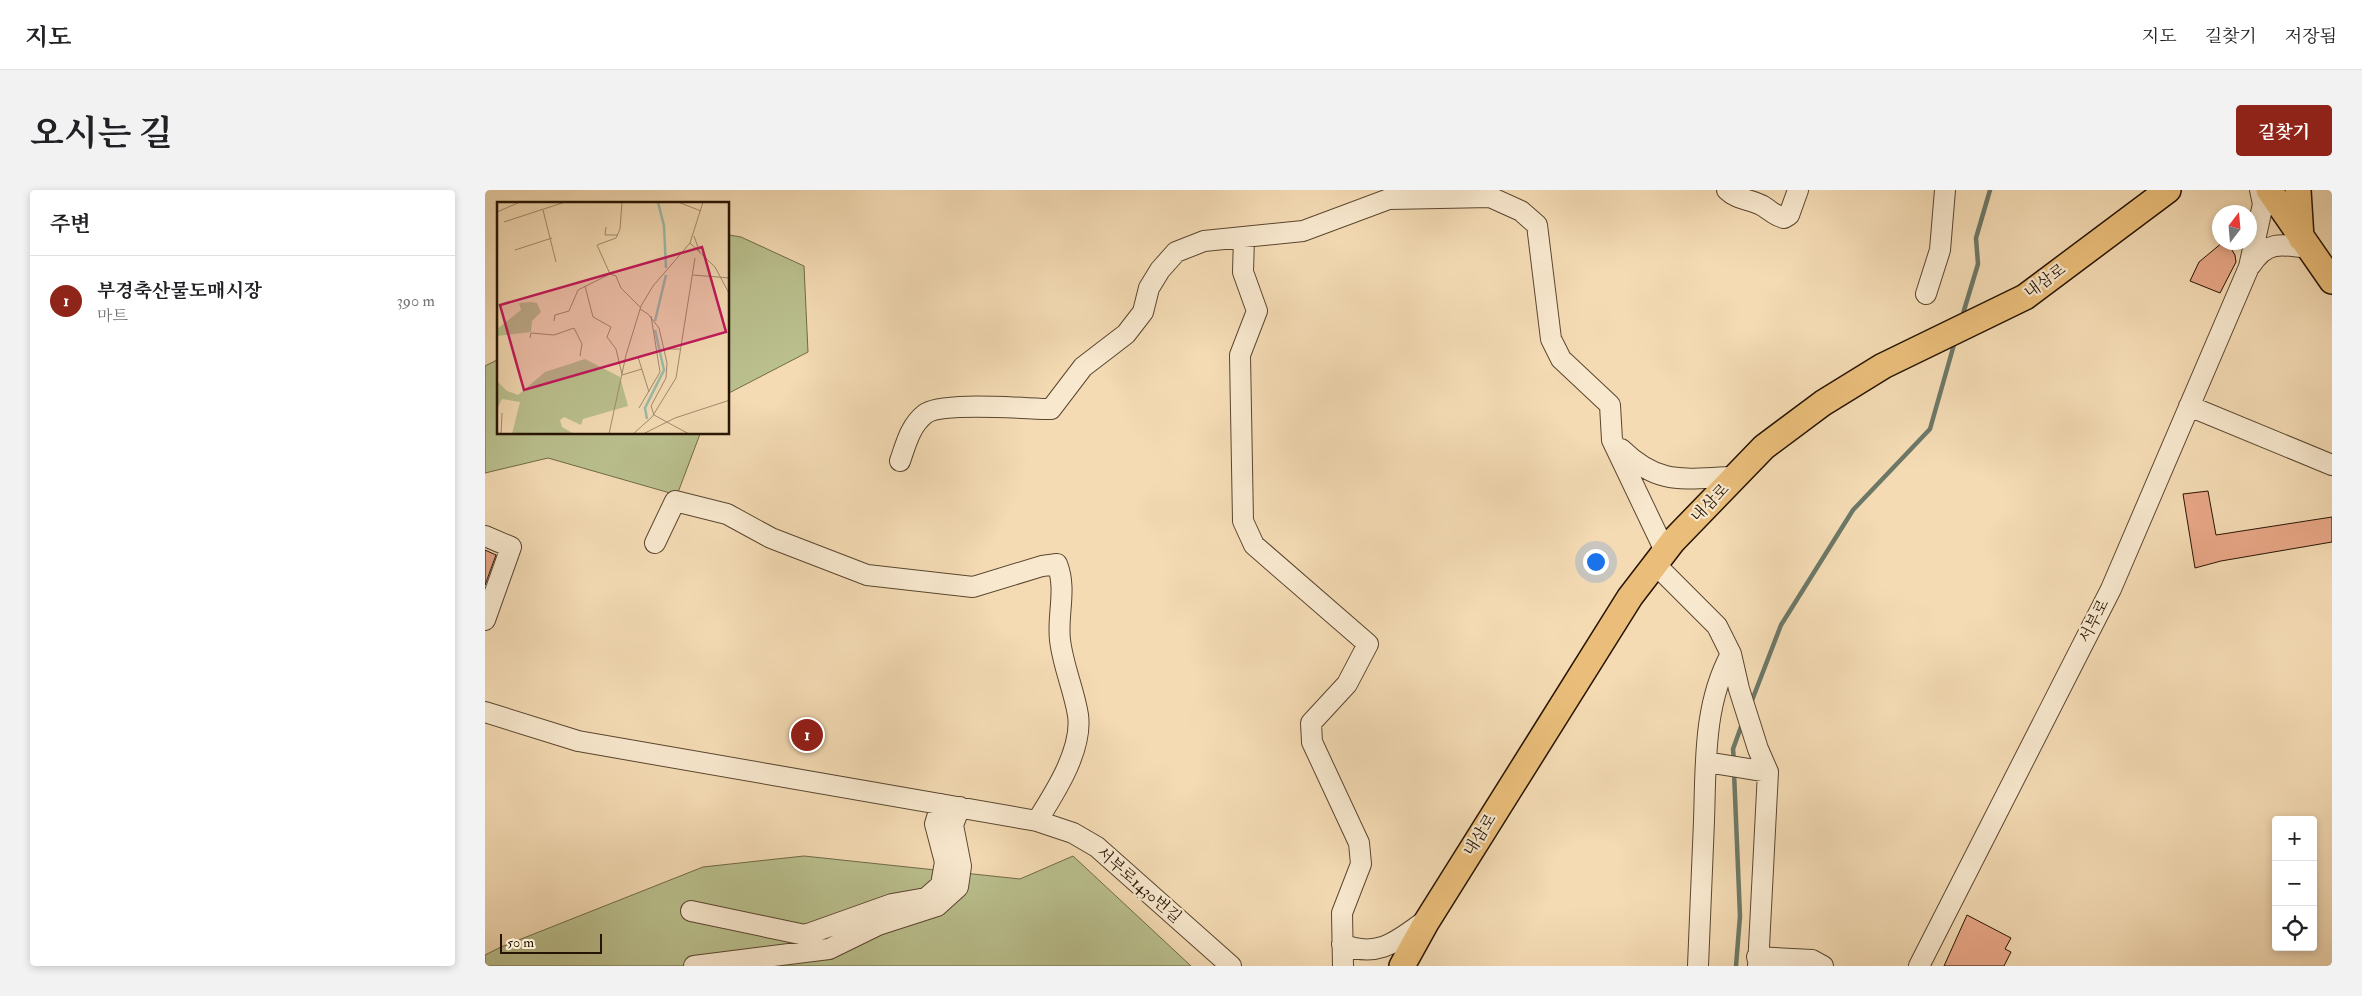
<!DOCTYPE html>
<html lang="ko">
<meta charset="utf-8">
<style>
:root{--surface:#fff;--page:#f2f2f2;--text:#202124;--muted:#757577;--line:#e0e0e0;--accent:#8f2418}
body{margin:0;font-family:"IM FELL Double Pica","Noto Serif KR",serif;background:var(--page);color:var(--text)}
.controls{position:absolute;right:15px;bottom:15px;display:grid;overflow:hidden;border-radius:5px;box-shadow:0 2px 8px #0003}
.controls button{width:45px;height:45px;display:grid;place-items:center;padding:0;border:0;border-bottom:1px solid var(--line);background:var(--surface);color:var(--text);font:25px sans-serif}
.compass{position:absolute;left:1727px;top:15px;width:45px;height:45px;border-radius:50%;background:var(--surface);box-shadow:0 2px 8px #0003;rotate:16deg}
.scale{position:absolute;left:15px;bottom:12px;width:102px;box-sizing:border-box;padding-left:5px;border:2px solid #261403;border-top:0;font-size:14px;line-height:18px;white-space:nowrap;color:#261403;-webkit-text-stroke:4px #f8e8ce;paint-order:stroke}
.you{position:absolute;left:1110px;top:371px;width:18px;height:18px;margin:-12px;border:4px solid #fff;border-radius:50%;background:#1a73e8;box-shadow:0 0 0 8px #1a73e833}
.badge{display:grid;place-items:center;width:32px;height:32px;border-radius:50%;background:var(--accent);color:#fff;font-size:16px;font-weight:700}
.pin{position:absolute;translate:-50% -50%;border:2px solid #fff;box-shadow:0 1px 5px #0006}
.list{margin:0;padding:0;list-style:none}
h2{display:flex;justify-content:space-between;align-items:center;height:65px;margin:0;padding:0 20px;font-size:21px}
h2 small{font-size:16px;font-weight:400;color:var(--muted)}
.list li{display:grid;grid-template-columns:32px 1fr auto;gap:15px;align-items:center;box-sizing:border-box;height:90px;padding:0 20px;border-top:1px solid var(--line)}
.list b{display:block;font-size:19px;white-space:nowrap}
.list p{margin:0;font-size:16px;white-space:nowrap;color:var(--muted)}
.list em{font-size:16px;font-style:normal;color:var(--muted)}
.icon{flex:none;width:28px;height:28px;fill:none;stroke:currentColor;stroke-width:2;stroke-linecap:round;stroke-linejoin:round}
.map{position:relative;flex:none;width:1847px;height:776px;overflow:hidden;border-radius:5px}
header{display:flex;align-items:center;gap:30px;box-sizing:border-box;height:70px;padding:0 25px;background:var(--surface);border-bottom:1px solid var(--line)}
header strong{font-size:24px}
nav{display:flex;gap:28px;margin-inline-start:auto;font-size:18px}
.intro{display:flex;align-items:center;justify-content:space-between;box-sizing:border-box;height:120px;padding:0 30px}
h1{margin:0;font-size:35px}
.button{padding:12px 22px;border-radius:5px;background:var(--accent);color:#fff;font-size:18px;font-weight:700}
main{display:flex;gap:30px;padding:0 30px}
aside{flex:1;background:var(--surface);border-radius:5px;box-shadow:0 2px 8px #0003}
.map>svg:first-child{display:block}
.green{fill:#bac08e;stroke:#706a48}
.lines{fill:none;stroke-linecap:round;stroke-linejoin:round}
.stream{stroke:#6d7867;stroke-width:4.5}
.building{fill:#e9a787;stroke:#261403}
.minor-casing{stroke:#5a462f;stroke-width:22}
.major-casing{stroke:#261403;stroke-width:28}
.minor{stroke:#f8e8ce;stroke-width:20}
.major{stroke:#eabe7a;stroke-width:25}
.labels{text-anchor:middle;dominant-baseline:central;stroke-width:4.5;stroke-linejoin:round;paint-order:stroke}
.street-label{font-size:16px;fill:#261403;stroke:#f8e8ce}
.inset-river{fill:none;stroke:#9cbbaa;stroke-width:2.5}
.inset-road{fill:none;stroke:#a28b6d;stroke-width:1}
.view{fill:#c2185b;fill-opacity:0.15;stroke:#c2185b;stroke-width:2.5}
.inset-edge{fill:none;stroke:#261403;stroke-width:2.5}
</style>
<header>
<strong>지도</strong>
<nav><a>지도</a><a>길찾기</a><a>저장됨</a></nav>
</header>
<div class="intro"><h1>오시는 길</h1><a class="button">길찾기</a></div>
<main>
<aside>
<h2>주변<small></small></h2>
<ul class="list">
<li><span class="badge">1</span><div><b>부경축산물도매시장</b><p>마트</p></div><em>390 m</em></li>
</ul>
</aside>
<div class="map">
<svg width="1847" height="776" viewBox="0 0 1847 776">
<rect width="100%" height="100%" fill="#f4dbb4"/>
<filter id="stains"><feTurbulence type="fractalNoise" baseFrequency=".004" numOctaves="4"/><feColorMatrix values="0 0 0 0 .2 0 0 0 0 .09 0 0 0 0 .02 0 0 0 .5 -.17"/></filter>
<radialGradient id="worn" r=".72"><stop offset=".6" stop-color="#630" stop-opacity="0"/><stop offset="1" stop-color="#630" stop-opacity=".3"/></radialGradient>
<path class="green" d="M244,45L256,47L319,76L323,162L244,203Z
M14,169V244H215L192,305L63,268L0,283V176Z
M319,666L535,689L588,666L706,776H0V765L16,757L218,677Z"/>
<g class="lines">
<path class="stream" d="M1477,127L1493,74L1491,48L1505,0
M1266,513L1296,435L1368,320L1445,239L1470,151
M1249,572L1248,559L1257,534
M1249,582L1255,726L1251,776"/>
</g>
<path class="building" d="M1738,52H1742L1750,65L1751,72L1735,103L1705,91L1714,72Z
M1723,301L1731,345L1847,327V352L1736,371L1710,378L1698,304Z
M0,360L11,365L0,395Z
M1482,725L1526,748L1520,759L1526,762L1519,776H1459Z"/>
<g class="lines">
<g class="minor-casing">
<path id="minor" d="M1004,0L1005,7L1036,21L1052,35L1066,149L1076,169L1125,215L1127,250L1180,361
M1242,0C1252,10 1266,9 1278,16C1286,21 1290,26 1299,28L1304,25L1313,0
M759,47L758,82L772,121L755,165L758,331L769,355L883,454L862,494L826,533L827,552L874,653L876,674L857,723L858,776
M1766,75C1781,51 1796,54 1822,58
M1441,104L1455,60L1460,0
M1704,216L1847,275
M1136,259C1175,297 1200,288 1250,287
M415,271C421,254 425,236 440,224C456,211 543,219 566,219L598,177L641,144L658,122L664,98L675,80L691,62L719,51L818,41L904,9L1005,7
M0,346L26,357L0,430
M170,353L190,311L242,324L286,348L382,385L488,397L557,376L572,374C582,399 572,425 575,450C578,476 589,500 593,525C598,560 569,604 552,631
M1170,374L1232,436L1246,464L1254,499L1273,559L1283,582L1273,776
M0,522L93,551L552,631L588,643L612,657L746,776
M1221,572L1283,582
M206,721L320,745L407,714L441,708L456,695L460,672L450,634L456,614
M857,754C893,769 912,751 941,730
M1272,767L1327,770L1338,776
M209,776L344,759L393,735L452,716L473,697L476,676L468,635L475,617
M1213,776C1215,728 1217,679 1219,631C1221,575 1218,515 1246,464
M1434,776L1626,399L1764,77L1778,14L1775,0"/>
</g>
<g class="major-casing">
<path id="major" d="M1784,0L1847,91
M1813,0L1816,48
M917,776L942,731L1145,407L1188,351L1279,257L1338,213L1398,176L1540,107L1683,0"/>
</g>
<use href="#minor" class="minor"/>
<use href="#major" class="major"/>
</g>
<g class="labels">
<g class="street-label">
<text transform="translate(1560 91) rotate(-36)">내삼로</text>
<text transform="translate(1225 313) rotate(-46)">내삼로</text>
<text transform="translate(1609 431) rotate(-63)">서부로</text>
<text transform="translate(995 645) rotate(-58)">내삼로</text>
<text transform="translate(654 695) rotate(41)">서부로1430번길</text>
</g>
</g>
<g transform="translate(12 12)">
<rect width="232" height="232" fill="#f4dbb4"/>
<path d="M33,100L40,101L44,110L35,119L34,130L0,134V127L24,108L22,101ZM88,157L123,175L131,204L86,217L84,223L67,215L63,218L65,225L77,232H15L23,200L5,197L1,205L0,224V179L10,189L21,193L48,170Z" fill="#bac08e"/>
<path class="inset-river" d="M161,0L167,24L169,66M158,119L169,73M150,217L148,206L167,168L158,128"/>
<path class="inset-road" d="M125,0L123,27L119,36L100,43L113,72L119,74L124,86L143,105M181,0L204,9M46,8L59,60M0,10L23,0M7,20L68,0M109,25L108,33H121M197,34L203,51M193,41L218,65L233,93M18,48L55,36M196,73L233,76M88,84L96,115L114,125L110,135L119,147L125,172M143,107L151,112L162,126L170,161L169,176L154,204L157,213L192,232M57,119L58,113L72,109L81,88L113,72M33,136L34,131L57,133L77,126L85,142L83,154M166,147H183M141,155L152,190M125,173L145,167M142,206L163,170L154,114M4,232L5,211M112,232L129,153L144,104L156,84L193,41L206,0M136,232L155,215L179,176L198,56M146,232L178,216L233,198"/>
<path class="view" d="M205,45L229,130L27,188L3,103Z"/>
<rect width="232" height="232" class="inset-edge"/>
</g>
<rect width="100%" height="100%" filter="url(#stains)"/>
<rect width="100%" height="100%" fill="url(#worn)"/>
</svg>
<div class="controls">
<button>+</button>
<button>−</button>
<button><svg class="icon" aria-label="locate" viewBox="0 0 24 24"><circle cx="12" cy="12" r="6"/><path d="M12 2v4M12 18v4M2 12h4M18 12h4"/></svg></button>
</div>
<svg class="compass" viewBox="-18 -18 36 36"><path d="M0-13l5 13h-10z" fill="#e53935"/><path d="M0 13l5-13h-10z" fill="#757577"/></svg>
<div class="scale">50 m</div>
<div class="you"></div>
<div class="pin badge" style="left:322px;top:545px">1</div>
</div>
</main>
